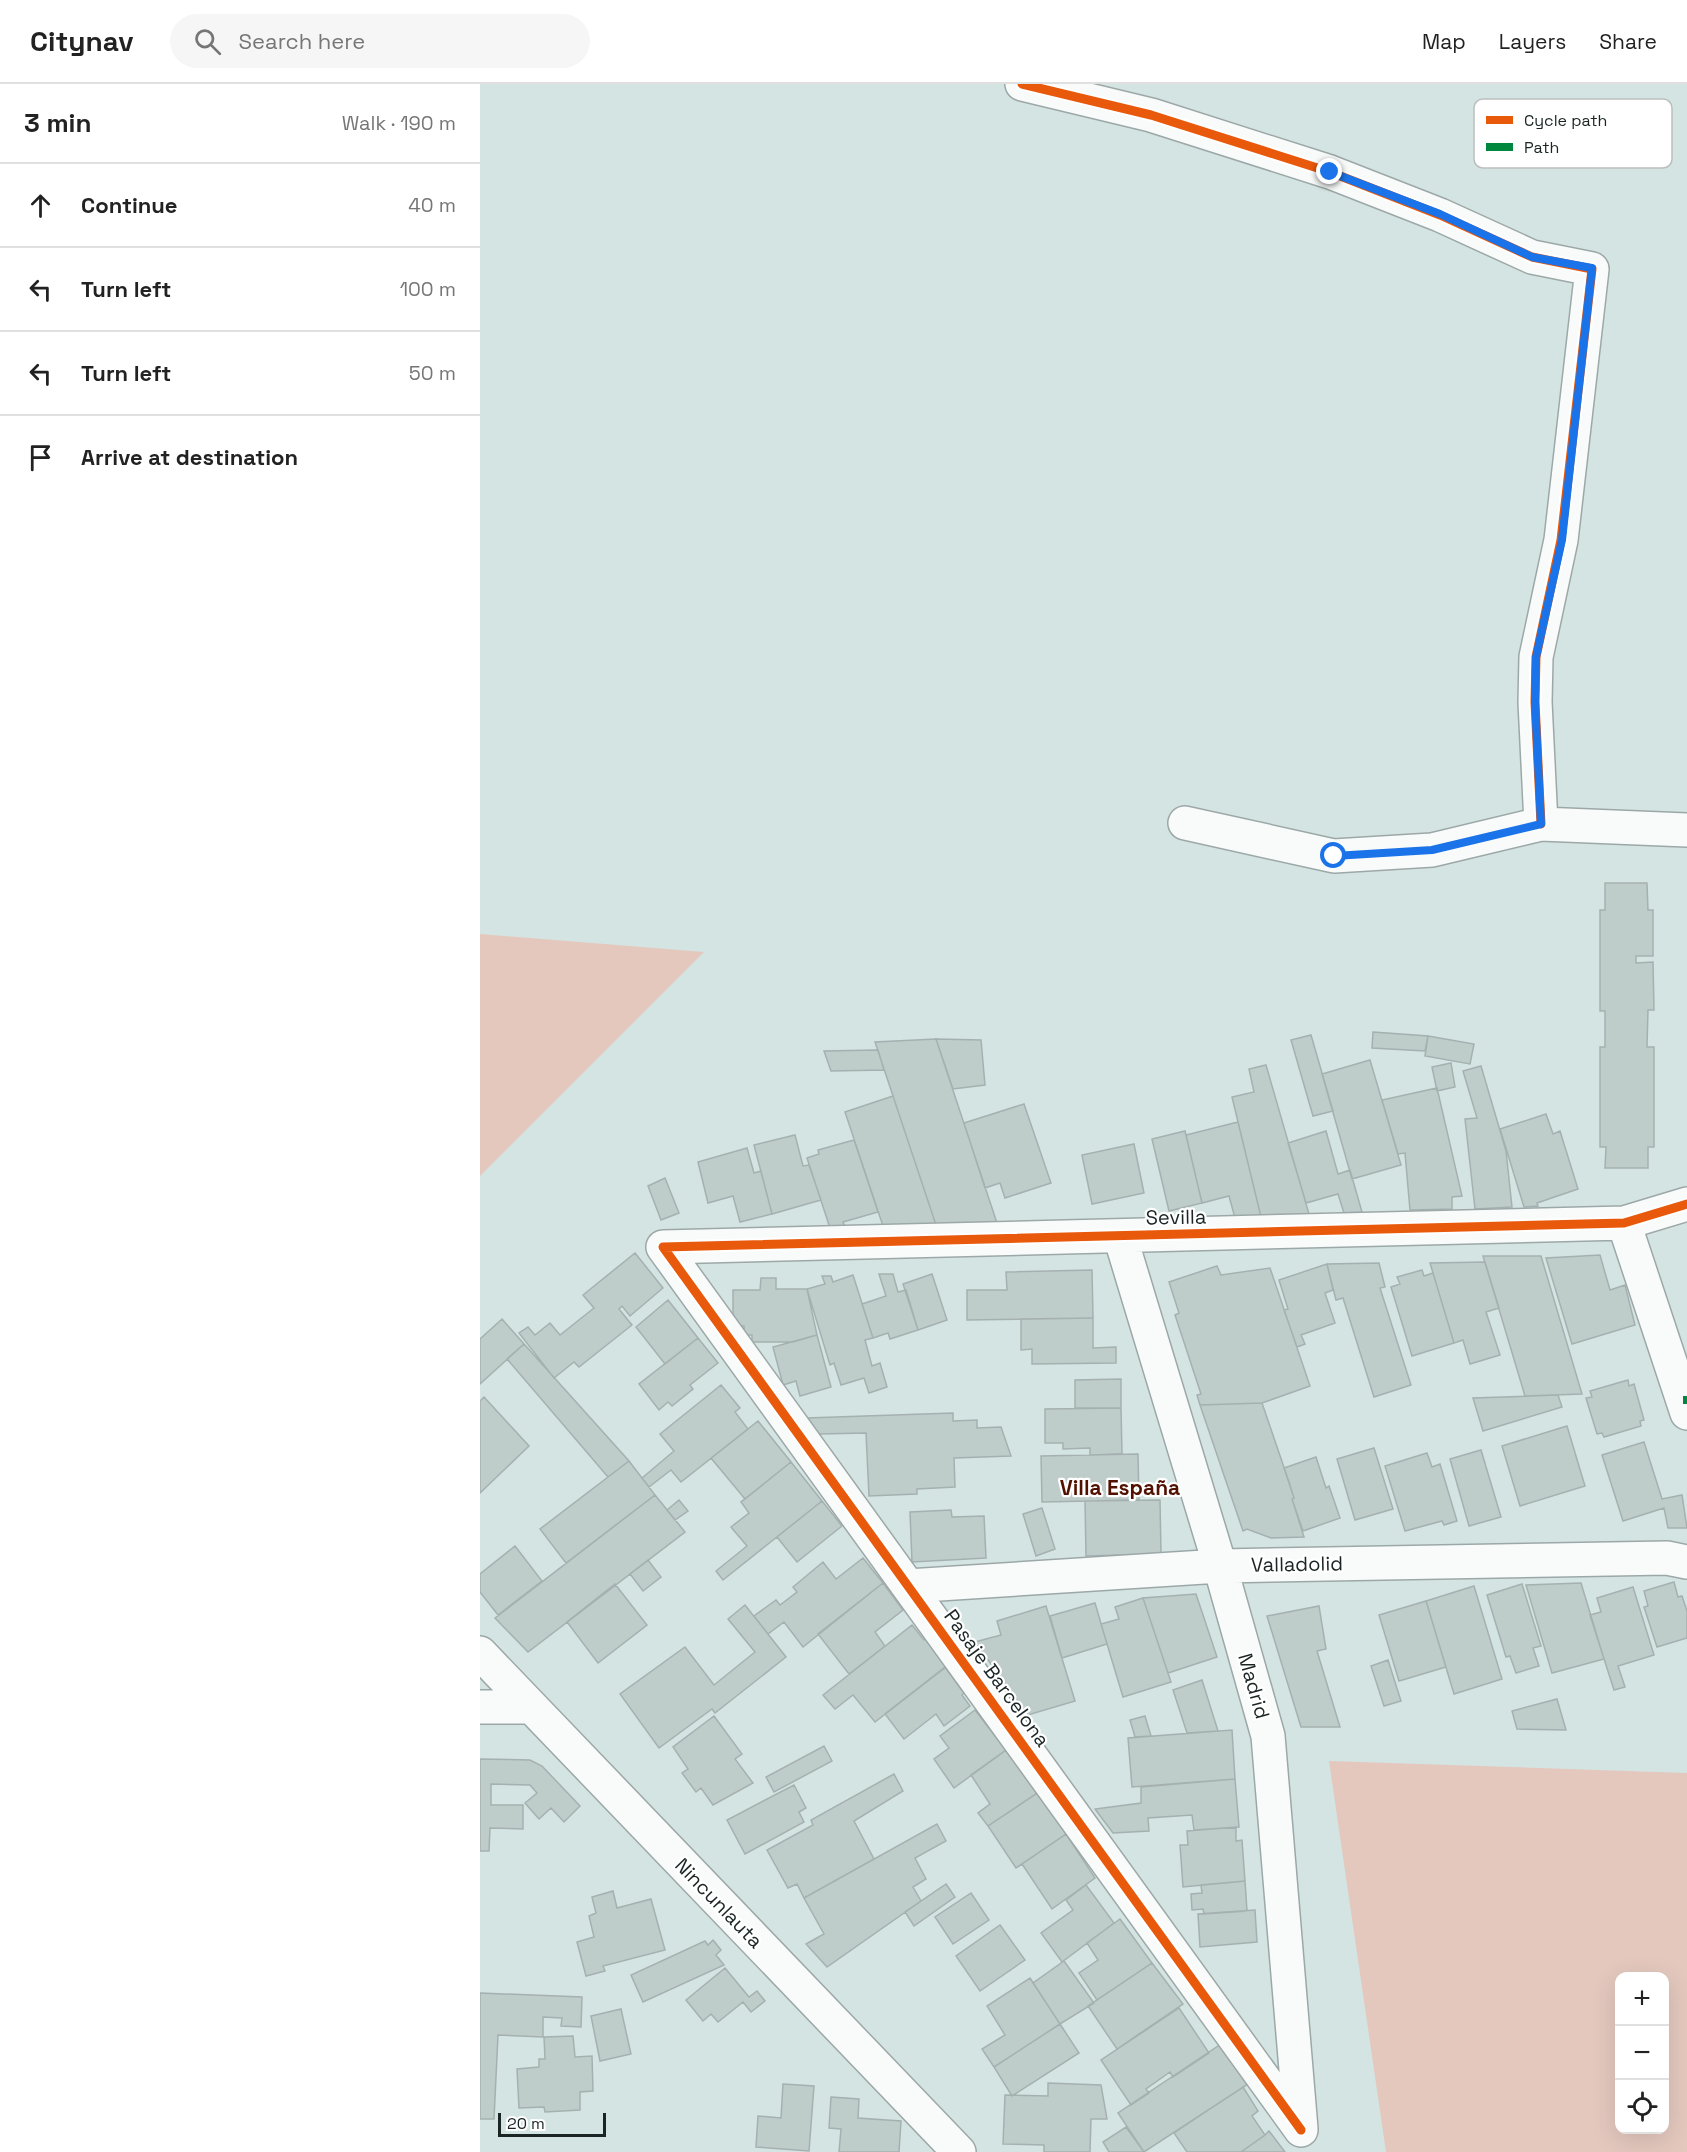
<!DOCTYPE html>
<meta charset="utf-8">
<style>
:root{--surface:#fff;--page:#f6f6f6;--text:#222;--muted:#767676;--line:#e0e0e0}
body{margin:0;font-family:"Space Grotesk",sans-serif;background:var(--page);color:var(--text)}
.controls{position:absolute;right:18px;bottom:18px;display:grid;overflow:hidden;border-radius:12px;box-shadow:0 6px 24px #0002}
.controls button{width:54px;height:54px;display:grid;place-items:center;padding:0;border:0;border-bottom:2px solid var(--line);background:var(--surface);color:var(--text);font:30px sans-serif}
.scale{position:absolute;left:18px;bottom:15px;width:108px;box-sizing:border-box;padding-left:6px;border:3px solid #1a2524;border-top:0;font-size:16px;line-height:21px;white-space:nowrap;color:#1a2524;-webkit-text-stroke:4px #fff;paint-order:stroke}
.stop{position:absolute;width:18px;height:18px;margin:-14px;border:4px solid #1a73e8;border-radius:50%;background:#fff}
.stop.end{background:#1a73e8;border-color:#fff;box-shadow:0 2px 6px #0008}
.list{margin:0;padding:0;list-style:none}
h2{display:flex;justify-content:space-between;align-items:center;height:78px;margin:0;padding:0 24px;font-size:26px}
h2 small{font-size:20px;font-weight:400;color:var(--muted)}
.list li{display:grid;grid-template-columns:39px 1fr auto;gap:18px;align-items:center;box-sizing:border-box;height:84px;padding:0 24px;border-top:2px solid var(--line)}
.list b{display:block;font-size:22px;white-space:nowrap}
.list em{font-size:20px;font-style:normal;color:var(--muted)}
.icon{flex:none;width:33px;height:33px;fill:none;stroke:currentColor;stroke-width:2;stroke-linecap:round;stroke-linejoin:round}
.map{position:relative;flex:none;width:1207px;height:2068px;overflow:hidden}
header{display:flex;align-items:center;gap:36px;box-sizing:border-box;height:84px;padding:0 30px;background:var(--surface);border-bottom:2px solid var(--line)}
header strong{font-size:28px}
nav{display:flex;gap:33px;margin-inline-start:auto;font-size:21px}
.search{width:420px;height:54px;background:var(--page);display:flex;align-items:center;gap:15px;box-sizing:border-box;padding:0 21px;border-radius:33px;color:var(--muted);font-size:22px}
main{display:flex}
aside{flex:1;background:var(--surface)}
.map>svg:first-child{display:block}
.green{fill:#e4c8be;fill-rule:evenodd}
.building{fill:#beccca;stroke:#a5b1b0;stroke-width:1.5}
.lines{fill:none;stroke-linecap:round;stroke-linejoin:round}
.minor-casing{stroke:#9ca8a7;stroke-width:36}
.minor{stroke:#f9fbfb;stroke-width:33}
.quiet{stroke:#00873e;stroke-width:8;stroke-dasharray:15 8;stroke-linecap:butt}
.cycleway-casing{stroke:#fff;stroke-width:13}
.cycleway{stroke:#e8590c;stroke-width:9}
.route{stroke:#1a73e8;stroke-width:8}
.labels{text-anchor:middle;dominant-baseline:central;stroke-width:4.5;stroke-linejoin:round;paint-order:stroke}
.street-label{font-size:20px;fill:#1a2524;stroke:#fff}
.neighbourhood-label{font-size:21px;font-weight:bold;fill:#511000;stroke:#fff}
.key{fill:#fff;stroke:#babebd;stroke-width:1.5}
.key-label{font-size:16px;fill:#1a2524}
</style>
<header>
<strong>Citynav</strong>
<div class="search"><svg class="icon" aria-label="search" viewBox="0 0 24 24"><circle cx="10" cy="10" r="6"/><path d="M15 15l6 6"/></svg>Search here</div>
<nav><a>Map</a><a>Layers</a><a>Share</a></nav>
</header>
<main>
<aside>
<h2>3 min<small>Walk · 190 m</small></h2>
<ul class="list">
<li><svg class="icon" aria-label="ahead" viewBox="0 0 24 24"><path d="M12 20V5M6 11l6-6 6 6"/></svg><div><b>Continue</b></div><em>40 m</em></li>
<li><svg class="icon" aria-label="left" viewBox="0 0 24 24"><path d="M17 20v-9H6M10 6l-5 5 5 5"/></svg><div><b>Turn left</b></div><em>100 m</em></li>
<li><svg class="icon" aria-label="left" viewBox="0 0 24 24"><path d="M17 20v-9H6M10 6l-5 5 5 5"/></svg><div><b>Turn left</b></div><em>50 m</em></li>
<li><svg class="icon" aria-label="arrive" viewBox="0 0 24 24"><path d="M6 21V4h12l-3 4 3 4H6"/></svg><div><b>Arrive at destination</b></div></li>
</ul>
</aside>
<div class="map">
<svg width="1207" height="2068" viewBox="0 0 1207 2068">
<rect width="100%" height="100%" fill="#d4e4e2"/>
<path class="green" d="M0,850L224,868L0,1092Z
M849,1677L1207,1689V2068H906ZM1184,1892V2046H1140V1892Z"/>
<path class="building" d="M1125,799H1167L1168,826H1173V872H1156V879L1173,878L1174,926H1168L1167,963H1174V1063H1168V1084H1125L1126,1063H1120V963H1125V927H1120V826H1125Z
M893,948L948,952L945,967L892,964Z
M831,951L853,1027L833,1032L811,956Z
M948,952L994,960L990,980L945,972Z
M456,955L501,956L505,1001L473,1005Z
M456,955L517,1139L456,1141L395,958Z
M398,966L404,986L351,987L344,967Z
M890,976L921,1081L872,1095L842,990Z
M971,979L975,1003L957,1007L952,983Z
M786,981L829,1130L781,1133L752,1013L774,1008L769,985Z
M1001,982L1026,1067L1032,1123L995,1125L985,1035L997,1034L983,987Z
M957,1004L982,1112L972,1113V1125L930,1126L925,1069L918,1070L902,1016Z
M413,1012L456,1141L403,1142L365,1028Z
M544,1020L571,1099L525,1114L520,1099L505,1104L484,1039Z
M1066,1030L1073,1050L1080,1047L1098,1105L1057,1119L1058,1122L1044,1123L1020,1045Z
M758,1038L781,1133L755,1134L749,1112L722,1119L706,1051Z
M705,1047L722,1119L689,1127L672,1055Z
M846,1047L858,1090L870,1086L882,1128L864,1129L858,1110L826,1119L808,1059Z
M315,1051L323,1082L329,1081L341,1116L292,1130L274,1061Z
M374,1056L398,1128L363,1138L365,1143L350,1144L327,1074L339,1070L338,1066Z
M654,1060L664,1109L612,1120L602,1071Z
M267,1064L274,1089L281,1087L292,1130L260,1138L253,1112L228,1119L218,1078Z
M185,1094L199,1129L181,1136L168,1102Z
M155,1169L183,1204L150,1232L142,1222L139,1225L152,1241L99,1283L94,1278L74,1294L39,1249L48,1243L55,1251L70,1239L80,1251L114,1224L103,1211Z
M1120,1171L1130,1206L1145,1201L1155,1241L1092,1260L1066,1174Z
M1003,1172H1061L1102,1310L1045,1312Z
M1005,1178L1019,1224L1006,1228L1020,1271L990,1280L983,1256L974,1259L950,1179Z
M899,1179L905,1203L900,1204L931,1301L894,1313L863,1214L856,1216L847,1180Z
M847,1180L853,1206L845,1209L855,1239L821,1251L825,1260L817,1263L804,1226L808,1225L799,1196Z
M737,1182L741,1191L790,1184L830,1302L782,1319L720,1321L717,1311L721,1310L695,1231L699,1229L689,1198Z
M612,1186L613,1234L487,1236V1206H527L526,1188Z
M942,1186L944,1192L953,1189L974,1259L932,1272L911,1203L920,1200L917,1193Z
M399,1190H413L418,1208L426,1206L438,1246L410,1255L408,1249L393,1254L382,1220L406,1212Z
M452,1190L467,1236L438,1246L423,1200Z
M373,1191L393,1254L385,1256L392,1282L400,1279L407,1303L389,1309L384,1294L361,1301L354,1279L350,1281L327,1205L345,1200L342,1192H351L353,1198Z
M281,1194H296V1205H327L337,1251L313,1258H272V1251H264V1242H253V1206H280Z
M188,1216L218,1254L185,1280L156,1243Z
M613,1234V1264L636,1263V1279L552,1280V1265L541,1266V1235Z
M22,1235L44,1260L0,1300V1255Z
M337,1251L351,1303L320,1312L316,1297L303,1301L293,1263Z
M218,1254L238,1279L210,1301L213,1305L192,1322L188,1318L179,1326L159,1300Z
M44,1260L149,1377L128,1393L27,1275Z
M641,1295V1324H595V1296Z
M1148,1296L1149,1302L1154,1300L1164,1336L1160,1337L1161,1342L1124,1353L1122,1349L1117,1350L1106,1314L1112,1313L1110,1307Z
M241,1301L260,1324L255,1328L268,1345L201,1398L191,1386L169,1403L162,1394L194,1367L180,1350Z
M1078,1311L1082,1323L1003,1347L993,1314Z
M4,1313L49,1362L0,1409V1317Z
M782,1319L809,1398L814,1414L812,1415L824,1453L791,1454L767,1445L763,1447L720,1321Z
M641,1324L642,1370L610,1371V1364L583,1365V1359H565V1325Z
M473,1329V1337L497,1336V1344L521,1343L531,1372L474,1374L475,1403L437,1405V1410L389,1412L386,1349L339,1350L327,1334Z
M278,1337L311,1378L265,1415L231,1374Z
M1087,1342L1105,1402L1040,1422L1022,1362Z
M1164,1358L1182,1415L1202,1411L1207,1444H1188L1184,1424L1143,1437L1122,1371Z
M894,1364L913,1425L875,1436L857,1375Z
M1001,1366L1021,1433L989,1442L970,1375Z
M947,1369L952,1383L960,1380L977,1437L964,1441L962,1437L925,1447L905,1382Z
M658,1370L659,1416L562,1418L561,1372Z
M836,1373L846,1404L849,1402L860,1434L823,1447L812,1415L814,1414L804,1384Z
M149,1377L175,1411L86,1479L60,1445Z
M311,1378L342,1417L243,1496L236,1487L267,1462L251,1443L269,1429L261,1418Z
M175,1411L205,1448L48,1568L15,1534Z
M199,1416L208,1427L195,1436L187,1426Z
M680,1416L681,1470L606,1472L605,1417Z
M342,1417L362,1442L317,1478L297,1453Z
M562,1424L575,1465L556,1472L543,1430Z
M471,1426L472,1433L504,1432L506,1474L432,1478L430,1428Z
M35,1462L62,1497L18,1531L0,1508V1490Z
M383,1474L403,1499L323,1563L304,1538L288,1550L274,1532L296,1516L300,1521L317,1508L313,1503L343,1478L356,1495Z
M168,1476L181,1493L163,1507L150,1490Z
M1194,1498L1198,1513L1202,1512L1207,1527V1554L1177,1563L1164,1523L1168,1522L1164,1507Z
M403,1499L423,1526L395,1548L405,1562L369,1590L338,1550Z
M1101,1499L1124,1575L1072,1589L1046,1501Z
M135,1500L167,1541L118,1579L87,1538Z
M1042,1500L1061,1562L1053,1564L1059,1582L1036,1589L1030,1572L1026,1573L1007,1511Z
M994,1502L1022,1595L974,1610L946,1517Z
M1153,1503L1174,1571L1138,1582L1145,1603L1134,1606L1110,1531L1121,1528L1117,1514Z
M716,1510L737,1573L688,1589L663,1514Z
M663,1514L691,1598L643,1613L621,1540L639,1535L635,1523Z
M946,1517L966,1583L919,1597L899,1531Z
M615,1519L627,1560L582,1574L570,1532Z
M265,1521L306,1573L235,1629L232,1625L179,1664L140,1610L205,1563L234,1601L275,1568L248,1535Z
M566,1522L595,1617L548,1631L495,1558L521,1551L517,1537Z
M839,1522L846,1565L837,1567L860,1643H821L787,1532Z
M432,1541L444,1556L450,1551L471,1579L395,1638L373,1611L355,1625L343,1611Z
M908,1576L921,1617L904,1622L891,1582Z
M465,1583L484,1609L482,1611L490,1622L464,1642L456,1630L424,1655L405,1630Z
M722,1596L738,1647L707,1649L693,1606Z
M1077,1615L1086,1646L1037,1645L1032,1627Z
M495,1626L526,1666L474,1704L454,1675L469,1664L460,1652Z
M234,1632L262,1670L255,1675L273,1699L233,1721L221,1704L216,1708L202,1689L208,1685L193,1663Z
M665,1632L671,1652L655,1653L650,1636Z
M752,1646L755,1695L652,1703L648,1654Z
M344,1662L352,1677L294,1708L286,1693Z
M526,1666L557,1709L508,1742L498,1729L510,1720L491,1691Z
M0,1675L50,1676L62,1682L100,1722L84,1738L71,1724L59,1735L45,1719L57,1709L50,1701L11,1700V1721H43V1745L10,1744L9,1767H0Z
M414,1690L423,1707L374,1737L394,1775L324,1814L317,1800L308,1804L287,1766L333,1741L331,1736Z
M755,1695L759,1743L714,1746L712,1731L668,1734L669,1747L633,1749L615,1725L661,1719V1703Z
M314,1701L326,1724L319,1728L324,1738L265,1770L247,1736Z
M559,1708L586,1750L536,1784L508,1742Z
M457,1740L466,1757L435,1774L446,1795L433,1803L441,1817L347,1883L326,1860L344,1850L324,1814Z
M756,1743V1757L762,1756L765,1797L703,1803L700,1761H708L707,1747Z
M586,1750L615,1794L572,1825L542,1780Z
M765,1797L767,1827L724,1830L723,1825L712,1826L711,1810L722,1809L721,1801Z
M466,1800L475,1813L434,1842L425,1828Z
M606,1801L634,1839L582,1878L561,1849L593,1826L586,1816Z
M133,1807L137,1824L171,1815L185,1866L123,1882L125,1887L106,1892L97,1858L114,1853L109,1832L116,1829L112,1813Z
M491,1809L509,1836L473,1860L455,1833Z
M775,1826L777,1858L720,1863L718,1830Z
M640,1835L672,1879L617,1916L599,1889L618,1876L607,1859Z
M520,1841L545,1876L500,1907L476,1872Z
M233,1856L241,1866L236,1871L244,1881L163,1918L151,1891L225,1857L228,1861Z
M584,1877L614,1919L580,1940L553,1899Z
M672,1879L703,1920L637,1965L608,1922Z
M245,1884L269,1913L277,1907L285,1917L271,1928L263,1918L238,1938L231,1930L223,1937L206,1916Z
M550,1894L580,1940L514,1983L502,1965L525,1951L507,1922Z
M0,1909L102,1913L101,1943L81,1942L82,1934L63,1933V1953L18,1951L14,2035H0Z
M699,1924L729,1969L693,1993L690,1988L666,2005L669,2009L651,2021L621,1976Z
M141,1925L151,1970L120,1977L111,1932Z
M580,1940L599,1969L532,2012L514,1983Z
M93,1952L95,1973L112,1972L113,2007L100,2008V2026L65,2028L64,2023L39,2024L37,1985L59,1983V1975H65L64,1953Z
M741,1960L768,2000L664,2068L638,2029Z
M568,1999L621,2001L627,2035H611L610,2068H564V2061L523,2060L525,2011L568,2012Z
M303,2000L334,2002L329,2067L276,2063L278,2032L301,2034Z
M763,2003L778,2027L772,2032L785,2051L761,2068H707L694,2049Z
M351,2013L379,2015L378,2034L421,2037L419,2068H359L361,2045L349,2044Z
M646,2043L664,2068H629L623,2058Z
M789,2047L805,2068H761L785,2051Z"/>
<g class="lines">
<g class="minor-casing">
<path id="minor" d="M542,0L671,31L850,88L960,131L1052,173L1112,185L1081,456L1056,573L1055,618L1061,740
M705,739L854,772L952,766L1061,740L1207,746
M1144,1139L1207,1329
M640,1152L740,1482L788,1652L821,2045
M183,1163L821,2046
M183,1163L1144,1139L1207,1120
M428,1502L740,1482L1187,1474L1207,1478
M0,1569L479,2068
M0,1623H51"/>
</g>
<use href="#minor" class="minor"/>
<path class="quiet" d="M1203,1316H1207"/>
<g class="cycleway-casing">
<path id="cycleway" d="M542,0L671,31L850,88L960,131L1052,173L1112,185L1081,456L1056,573L1055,618L1061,740
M183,1163L821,2046
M183,1163L1144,1139L1207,1120"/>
</g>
<use href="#cycleway" class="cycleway"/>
</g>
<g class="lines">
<path class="route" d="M850,88L960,130L1052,173L1112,184L1082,456L1056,573L1055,618L1061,740L952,766L854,772"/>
</g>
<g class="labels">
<g class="street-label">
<text transform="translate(696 1133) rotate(-1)">Sevilla</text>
<text transform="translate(817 1480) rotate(-1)">Valladolid</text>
<text transform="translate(517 1594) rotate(54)">Pasaje Barcelona</text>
<text transform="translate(774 1602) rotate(74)">Madrid</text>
<text transform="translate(239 1819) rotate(46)">Nincunlauta</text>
</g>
<g class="neighbourhood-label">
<text x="640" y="1403">Villa España</text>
</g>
</g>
<rect x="994" y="15" width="198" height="69" rx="9" class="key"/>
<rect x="1006" y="32" width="27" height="8" fill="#e8590c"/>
<rect x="1006" y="59" width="27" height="8" fill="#00873e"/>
<g class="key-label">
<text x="1044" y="42">Cycle path</text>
<text x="1044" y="69">Path</text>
</g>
</svg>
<div class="controls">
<button>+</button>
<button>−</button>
<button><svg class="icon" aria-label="locate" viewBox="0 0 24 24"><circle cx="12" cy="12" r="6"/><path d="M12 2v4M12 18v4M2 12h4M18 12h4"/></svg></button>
</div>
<div class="scale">20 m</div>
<div class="stop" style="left:854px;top:772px"></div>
<div class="stop end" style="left:850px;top:88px"></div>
</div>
</main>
